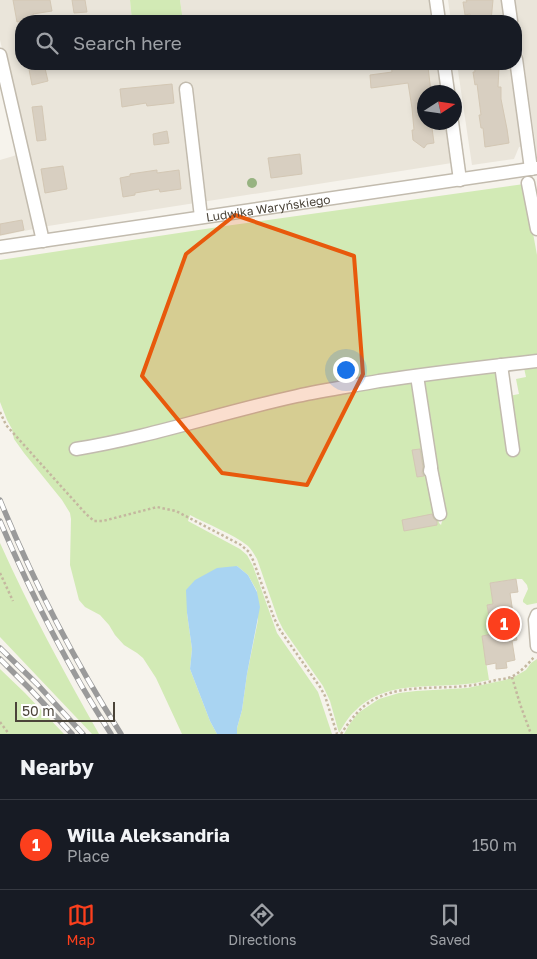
<!DOCTYPE html>
<meta charset="utf-8">
<style>
:root{--surface:#171b24;--page:#20242c;--text:#f1f3f6;--muted:#9ea1a6;--line:#363941;--accent:#fc3f1d}
body{margin:0;font-family:"Golos Text",sans-serif;background:var(--page);color:var(--text)}
.compass{position:absolute;left:417px;top:85px;width:45px;height:45px;border-radius:50%;background:var(--surface);box-shadow:0 2px 8px #0003;rotate:78deg}
.scale{position:absolute;left:15px;bottom:12px;width:100px;box-sizing:border-box;padding-left:5px;border:2px solid #4b4439;border-top:0;font-size:14px;line-height:18px;white-space:nowrap;color:#4b4439;-webkit-text-stroke:4px #fff;paint-order:stroke}
.you{position:absolute;left:345px;top:369px;width:18px;height:18px;margin:-12px;border:4px solid #fff;border-radius:50%;background:#1a73e8;box-shadow:0 0 0 8px #1a73e833}
.badge{display:grid;place-items:center;width:32px;height:32px;border-radius:50%;background:var(--accent);color:#fff;font-size:16px;font-weight:700}
.pin{position:absolute;translate:-50% -50%;border:2px solid #fff;box-shadow:0 1px 5px #0006}
.list{margin:0;padding:0;list-style:none}
h2{display:flex;justify-content:space-between;align-items:center;height:65px;margin:0;padding:0 20px;font-size:21px}
h2 small{font-size:16px;font-weight:400;color:var(--muted)}
.list li{display:grid;grid-template-columns:32px 1fr auto;gap:15px;align-items:center;box-sizing:border-box;height:90px;padding:0 20px;border-top:1px solid var(--line)}
.list b{display:block;font-size:19px;white-space:nowrap}
.list p{margin:0;font-size:16px;white-space:nowrap;color:var(--muted)}
.list em{font-size:16px;font-style:normal;color:var(--muted)}
.icon{flex:none;width:28px;height:28px;fill:none;stroke:currentColor;stroke-width:2;stroke-linecap:round;stroke-linejoin:round}
.map{position:relative;flex:none;width:537px;height:734px;overflow:hidden}
.search{position:absolute;background:var(--surface);box-shadow:0 2px 8px #0003;left:15px;right:15px;top:15px;height:55px;display:flex;align-items:center;gap:12px;box-sizing:border-box;padding:0 18px;border-radius:20px;color:var(--muted);font-size:19px}
.sheet{height:155px;background:var(--surface)}
nav{display:flex;justify-content:space-around;align-items:center;box-sizing:border-box;height:70px;border-top:1px solid var(--line);background:var(--surface);font-size:14px;color:var(--muted)}
nav a{display:grid;justify-items:center;gap:2px}
nav .on{color:var(--accent)}
.map>svg:first-child{display:block}
.residential{fill:#eae5da}
.green{fill:#d2eab5}
.water{fill:#a9d4f2}
.building{fill:#d8cfc1;stroke:#d3c7b4}
.lines{fill:none;stroke-linecap:round;stroke-linejoin:round}
.minor-casing{stroke:#c2bbae;stroke-width:15}
.path{stroke:#c4b79f;stroke-width:2.5;stroke-dasharray:2.5 2.5;stroke-linecap:butt}
.minor{stroke:#fff;stroke-width:12}
.rail-casing{stroke:#9a9a9a;stroke-width:5.5}
.rail{stroke:#fff;stroke-width:4;stroke-dasharray:11;stroke-linecap:butt}
.tree{fill:#97b381}
.marked{fill:#e8590c;fill-opacity:0.2;stroke:#e8590c;stroke-width:4;stroke-linejoin:round}
.labels{text-anchor:middle;dominant-baseline:central;stroke-width:4.5;stroke-linejoin:round;paint-order:stroke}
.street-label{font-size:12px;fill:#4b4439;stroke:#fff}
</style>
<div class="map">
<svg width="537" height="734" viewBox="0 0 537 734">
<rect width="100%" height="100%" fill="#f6f3ec"/>
<path class="residential" d="M0,0H130L132,21H21V64H137L138,65L146,64H438L442,92H424V122L446,123L452,163L48,226L0,236V160L27,152L0,40Z
M180,0H430L433,21H183Z
M448,0H502L505,21H451Z
M515,0H537V155Z
M457,64H511L523,146L519,147L514,159L472,165Z"/>
<path class="green" d="M130,0H180L183,21H132Z
M524,184L537,255V356L251,410L415,381L430,475L439,523L441,525L443,518L421,380L499,369L509,396L519,394L516,379L526,377L524,368L537,364V603L527,605L523,602V600L528,589L527,585L522,579H516L490,583L493,604L487,606L490,625L501,633L482,636L489,680C482,681 474,684 466,684C429,688 383,681 355,711C348,717 344,725 339,733L330,701L323,686L283,629L278,619L257,559C254,554 252,550 248,546C233,534 207,524 190,515L188,521L240,549L247,555L253,566L277,633L318,692L332,734H237V728L242,710L247,674L258,620L257,591L248,575L237,566L187,613L192,649L190,669L210,721L217,734H182L156,678L143,658L137,653L124,645L115,635L109,625L100,615L85,607L79,600L70,565L71,519L70,513L62,500L24,453L14,439L12,429L7,420L0,402V260L225,226Z
M0,543C29,608 64,672 99,734H92L0,637Z
M537,659V734H344L349,725L358,713L379,699L399,693L416,691L467,688L505,680L514,677L526,670L531,663Z
M0,669L25,693L64,734H0Z"/>
<path class="water" d="M237,566L248,575L257,592L260,607L247,674L242,710L237,728V734H217L210,721L190,669L192,649L187,613L186,590L195,580L217,568Z"/>
<path class="building" d="M13,0H50L52,11L33,14L34,19L17,22Z
M72,0H85L87,12L74,13Z
M466,0H493L491,21H471L470,14L465,15L463,2H467Z
M28,64H44L48,81L32,85Z
M391,64H415L416,69L428,67L431,92H424V122H430L431,128H432L434,143L427,144L424,148L413,140L412,130H414L412,108L408,83L371,88L370,75L392,72Z
M474,64H496V68H499L498,87H501V99L507,129L509,143L485,147L483,128H481L479,115H481L477,84L475,85L473,72H475Z
M172,84L174,103L147,106L146,103L122,107L120,89Z
M42,106L46,140L37,141L32,107Z
M167,131L169,143L154,145L153,134Z
M300,154L302,174L271,178L268,158Z
M63,166L67,189L45,193L41,169Z
M157,170V173L179,170L181,189L160,192L159,189L135,193V195L123,197L120,178L130,176V174Z
M22,220L24,230L0,235V224Z
M420,449L423,467L422,473L424,476L417,477L412,450Z
M432,514L434,519L437,521V525L404,531L402,520Z
M516,579L518,592L510,593L517,640L512,641L515,660L506,662L507,668L496,669V663L486,665L482,636L492,634L487,605L493,604L490,583Z"/>
<g class="lines">
<g class="minor-casing">
<g id="minor">
<path d="M436,0L439,21"/>
<path d="M508,0L511,21"/>
<path d="M0,55L43,241"/>
<path d="M516,59L531,169"/>
<path d="M444,64L448,92"/>
<path d="M186,89L201,217"/>
<path d="M452,122L460,180"/>
<path d="M528,183L537,229"/>
<path id="s1" d="M0,247L537,168"/>
<path d="M501,365L513,450"/>
<path d="M417,376L431,467L430,471"/>
<path d="M76,449C151,437 223,412 297,396C324,390 352,386 379,381C432,373 484,367 537,361"/>
<path d="M431,469L440,514"/>
<path d="M537,615L535,620L537,646"/>
</g>
</g>
<path class="path" d="M0,412L6,425L86,514L94,521H103L157,507L176,511L241,545L249,552L253,560L274,618L280,630L320,687L325,696L337,734
M0,573L13,601
M512,677L520,704L531,734
M0,722L9,734
M341,734C351,719 362,704 379,697C406,685 437,689 466,686C476,685 486,683 496,680C501,679 506,679 511,677C520,673 528,664 534,657"/>
<use href="#minor" class="minor"/>
<g class="rail-casing">
<path id="rail" d="M0,500C33,581 74,660 121,734
M0,521C31,594 68,667 111,734
M0,648L37,684L83,734
M0,659L30,689L72,734"/>
</g>
<use href="#rail" class="rail"/>
</g>
<circle class="tree" cx="252" cy="183" r="5"/>
<path class="marked" d="M235,215L354,256L363,374L307,485L222,473L142,376L186,254Z"/>
<g class="labels">
<g class="street-label">
<text stroke="none"><textPath href="#s1" startOffset="271">Ludwika Waryńskiego</textPath></text>
</g>
</g>
</svg>
<svg class="compass" viewBox="-18 -18 36 36"><path d="M0-13l5 13h-10z" fill="#e53935"/><path d="M0 13l5-13h-10z" fill="#9ea1a6"/></svg>
<div class="scale">50 m</div>
<div class="you"></div>
<div class="pin badge" style="left:504px;top:624px">1</div>
<div class="search"><svg class="icon" aria-label="search" viewBox="0 0 24 24"><circle cx="10" cy="10" r="6"/><path d="M15 15l6 6"/></svg>Search here</div>
</div>
<section class="sheet">
<h2>Nearby<small></small></h2>
<ul class="list">
<li><span class="badge">1</span><div><b>Willa Aleksandria</b><p>Place</p></div><em>150 m</em></li>
</ul>
</section>
<nav>
<a class="on"><svg class="icon" aria-label="map" viewBox="0 0 24 24"><path d="M3 6l6-2 6 2 6-2v14l-6 2-6-2-6 2zM9 4v14M15 6v14"/></svg>Map</a>
<a><svg class="icon" aria-label="directions" viewBox="0 0 24 24"><path d="M12 3l9 9-9 9-9-9zM9 14v-3h6M13 9l2 2-2 2"/></svg>Directions</a>
<a><svg class="icon" aria-label="saved" viewBox="0 0 24 24"><path d="M7 4h10v16l-5-4-5 4z"/></svg>Saved</a>
</nav>
